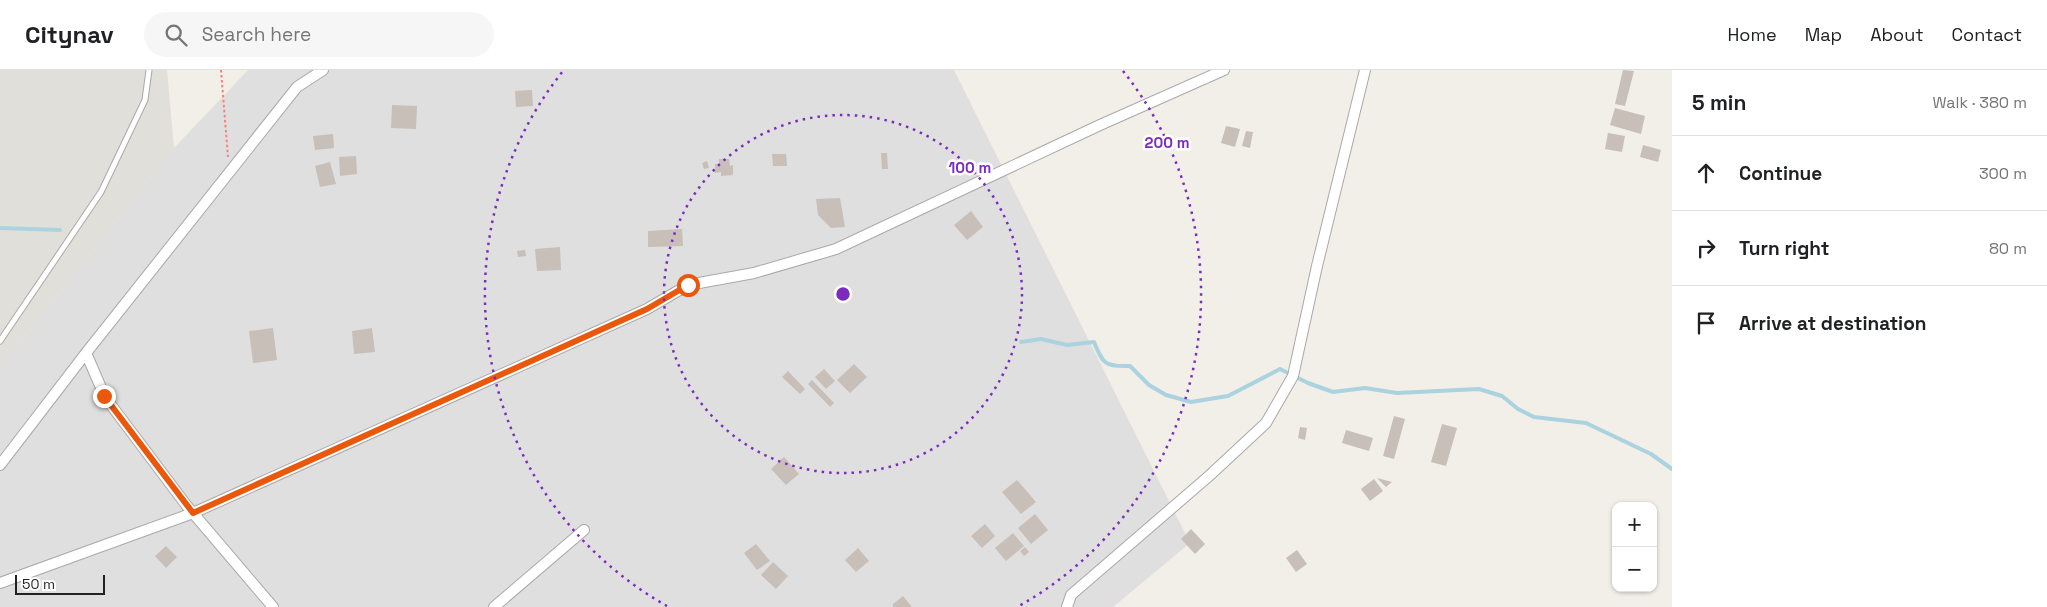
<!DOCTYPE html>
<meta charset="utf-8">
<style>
:root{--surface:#fff;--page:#f6f6f6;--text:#202124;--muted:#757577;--line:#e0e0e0}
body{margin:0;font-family:"Space Grotesk",sans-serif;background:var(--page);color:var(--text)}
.controls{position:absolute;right:15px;bottom:15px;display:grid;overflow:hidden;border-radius:10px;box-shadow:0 1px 4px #0004}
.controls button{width:45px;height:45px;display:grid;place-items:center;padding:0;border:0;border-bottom:1px solid var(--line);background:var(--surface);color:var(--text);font:25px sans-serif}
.scale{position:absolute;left:15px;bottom:12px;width:90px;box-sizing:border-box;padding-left:5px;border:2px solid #222;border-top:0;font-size:14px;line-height:18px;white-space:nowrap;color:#222;-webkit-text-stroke:4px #fff;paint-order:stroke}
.stop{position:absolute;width:15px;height:15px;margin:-11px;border:4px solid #ea580c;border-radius:50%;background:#fff}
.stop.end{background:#ea580c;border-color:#fff;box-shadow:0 1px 5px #0008}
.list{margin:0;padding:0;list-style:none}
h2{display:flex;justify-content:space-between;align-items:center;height:65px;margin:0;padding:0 20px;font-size:21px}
h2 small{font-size:16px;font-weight:400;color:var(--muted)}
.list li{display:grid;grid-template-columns:32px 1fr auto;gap:15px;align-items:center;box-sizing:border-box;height:75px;padding:0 20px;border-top:1px solid var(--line)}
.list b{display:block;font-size:19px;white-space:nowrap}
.list em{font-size:16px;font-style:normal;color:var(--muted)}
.icon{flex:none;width:28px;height:28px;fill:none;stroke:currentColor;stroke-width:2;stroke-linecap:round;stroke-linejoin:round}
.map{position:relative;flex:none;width:1672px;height:537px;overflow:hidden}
header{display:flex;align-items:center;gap:30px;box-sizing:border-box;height:70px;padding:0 25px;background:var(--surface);border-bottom:1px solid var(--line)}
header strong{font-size:24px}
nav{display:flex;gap:28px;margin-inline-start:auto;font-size:18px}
.search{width:350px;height:45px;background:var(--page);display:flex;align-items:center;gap:12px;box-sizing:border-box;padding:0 18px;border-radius:28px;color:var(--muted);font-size:19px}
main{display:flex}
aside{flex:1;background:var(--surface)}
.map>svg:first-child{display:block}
.residential{fill:#e0dfdf}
.airport{fill:#e1dfda}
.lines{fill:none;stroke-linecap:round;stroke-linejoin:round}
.stream{stroke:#aad3df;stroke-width:4}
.building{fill:#c7bfb8}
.lane-casing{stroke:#a9a9a9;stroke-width:7}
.street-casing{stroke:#a9a9a9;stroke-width:12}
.path{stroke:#fa8072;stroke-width:2;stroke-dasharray:2.5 2.5;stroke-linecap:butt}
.lane{stroke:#fff;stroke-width:5}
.street{stroke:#fff;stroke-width:10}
.route{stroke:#ea580c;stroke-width:6}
.ring{fill:none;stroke:#7b2cbf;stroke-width:2.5;stroke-dasharray:2.5 5}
.centre{fill:#7b2cbf;stroke:#fff;stroke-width:2.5}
.ring-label{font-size:15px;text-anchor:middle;font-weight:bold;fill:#7b2cbf;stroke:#fff;stroke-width:5;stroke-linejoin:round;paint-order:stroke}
</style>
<header>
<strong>Citynav</strong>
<div class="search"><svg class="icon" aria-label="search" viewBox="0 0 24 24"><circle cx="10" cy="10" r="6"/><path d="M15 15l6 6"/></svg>Search here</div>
<nav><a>Home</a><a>Map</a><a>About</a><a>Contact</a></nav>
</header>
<main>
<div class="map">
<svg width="1672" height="537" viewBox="0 0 1672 537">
<rect width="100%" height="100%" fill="#f2efe9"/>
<path class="residential" d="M248,0H954L1190,473L1113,537H0V297L174,78Z"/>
<path class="airport" d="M0,0H167L174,78L0,297Z"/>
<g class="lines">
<path class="stream" d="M0,158L60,160
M1021,272L1041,269L1067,275L1094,272C1103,294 1105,297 1130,296L1149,315L1166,325L1191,332L1228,326L1280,299L1308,313L1333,322L1365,318L1397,323L1479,319L1502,326L1518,339L1534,347L1586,353L1651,384L1672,399"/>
</g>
<path class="building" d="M1623,0L1634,1L1625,36L1615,34Z
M532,20L533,36L516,37L515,21Z
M392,35L417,36L416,59L391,58Z
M1615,38L1645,46L1641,64L1610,55Z
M1226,56L1240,59L1235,77L1221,73Z
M1246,61L1253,62L1250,78L1242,76Z
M1608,63L1625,66L1622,82L1605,79Z
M333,64L334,78L315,80L313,66Z
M1643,75L1661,80L1658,92L1640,87Z
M881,83H887L888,99H882Z
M772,84H786L787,96H773Z
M356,86L357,104L340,106L339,87Z
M719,89H729L730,96L733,95V105L721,106V102L715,103V94H719Z
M707,91L709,98L704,99L702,93Z
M330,92L336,114L320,117L315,96Z
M840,128L845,157L831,158L818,145L816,129Z
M971,141L983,157L967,170L954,155Z
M682,159L683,176L648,177V161Z
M560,177L561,200L537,201L535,179Z
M525,180L526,186L518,187L517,181Z
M273,258L277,290L253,293L249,261Z
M372,258L375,282L354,284L352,261Z
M854,294L867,307L850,323L837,310Z
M824,299L835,311L826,319L815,307Z
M788,301L805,319L800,324L782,307Z
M812,310L834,333L830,337L808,314Z
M1394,346L1405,349L1394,389L1383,386Z
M1442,354L1457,358L1446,396L1431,392Z
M1300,357L1307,358L1305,370L1298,368Z
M1346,360L1373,368L1369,381L1342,373Z
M784,387L799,404L786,415L771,399Z
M1377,408L1392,412L1386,417Z
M1374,409L1383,421L1370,431L1361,419Z
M1017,410L1036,432L1021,444L1002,422Z
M1035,444L1048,460L1031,474L1018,458Z
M985,454L995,466L982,478L971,466Z
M1191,459L1205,474L1195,484L1181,469Z
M1013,463L1024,476L1006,491L995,478Z
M756,474L770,491L757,500L744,483Z
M166,476L177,487L166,498L155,486Z
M1025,477L1029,482L1024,486L1020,481Z
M858,478L869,491L856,502L845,490Z
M1297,480L1307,494L1296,502L1286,488Z
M773,492L788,506L776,519L761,505Z
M903,526L912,537H893V534Z"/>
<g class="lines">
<g class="lane-casing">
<path id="lane" d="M0,271L101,122L145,30L149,0"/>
</g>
<g class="street-casing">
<path id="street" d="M86,283L105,327L187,436L273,537
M0,395L86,283L297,17L323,0
M0,513L193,443L647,239L688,215L754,203L836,179L1100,55L1224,0
M494,537L584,460
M1067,537L1071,525L1209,406L1266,353L1293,306L1317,196L1365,0"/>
</g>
<path class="path" d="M221,0L228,87"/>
<use href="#lane" class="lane"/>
<use href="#street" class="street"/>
</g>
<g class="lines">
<path class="route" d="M104,326L193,443L647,239L688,215"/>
</g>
<g class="ring">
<circle cx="843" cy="224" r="179"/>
<path d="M667 536A358 358 0 0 1 563 1M1123 1A358 358 0 0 1 1019 536"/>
</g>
<circle cx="843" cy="224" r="8" class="centre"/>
<g class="ring-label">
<text x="1167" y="78">200 m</text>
<text x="970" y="103">100 m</text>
</g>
</svg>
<div class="controls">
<button>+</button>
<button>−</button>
</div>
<div class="scale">50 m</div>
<div class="stop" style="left:688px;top:215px"></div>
<div class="stop end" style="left:104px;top:326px"></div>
</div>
<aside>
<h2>5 min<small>Walk · 380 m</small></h2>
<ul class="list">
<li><svg class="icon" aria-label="ahead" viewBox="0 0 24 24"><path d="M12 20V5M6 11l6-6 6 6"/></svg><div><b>Continue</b></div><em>300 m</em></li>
<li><svg class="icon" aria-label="right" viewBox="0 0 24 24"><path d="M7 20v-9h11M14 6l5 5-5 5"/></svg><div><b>Turn right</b></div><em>80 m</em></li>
<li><svg class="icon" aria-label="arrive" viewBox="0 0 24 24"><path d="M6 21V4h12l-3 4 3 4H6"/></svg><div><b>Arrive at destination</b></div></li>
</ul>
</aside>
</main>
